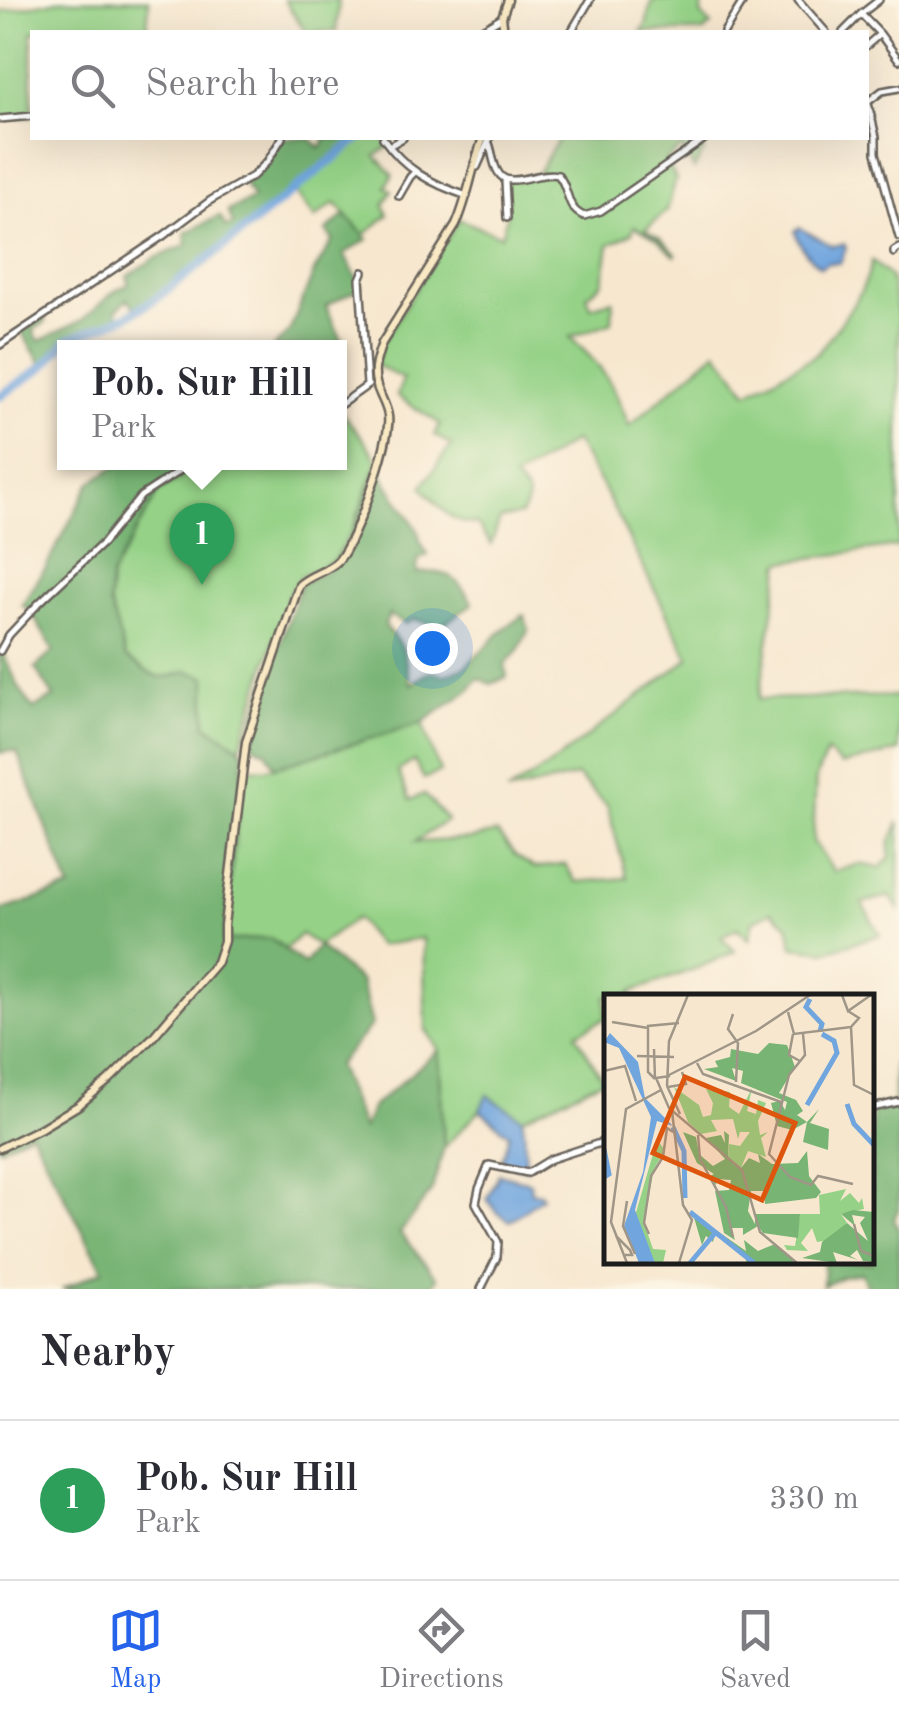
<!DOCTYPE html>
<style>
:root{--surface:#fff;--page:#f2f2f3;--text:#2b2b33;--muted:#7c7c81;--line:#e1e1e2;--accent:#2563eb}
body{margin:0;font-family:"Old Standard TT",serif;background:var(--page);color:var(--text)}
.you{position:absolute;left:432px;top:648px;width:35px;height:35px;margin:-25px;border:8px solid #fff;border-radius:50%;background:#1a73e8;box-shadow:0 0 0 15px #1a73e833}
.badge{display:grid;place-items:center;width:65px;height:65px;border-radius:50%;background:var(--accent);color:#fff;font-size:32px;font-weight:700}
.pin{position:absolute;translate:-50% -82px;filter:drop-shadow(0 2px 5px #0008)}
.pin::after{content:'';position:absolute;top:52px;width:35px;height:30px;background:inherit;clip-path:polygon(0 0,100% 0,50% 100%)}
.popup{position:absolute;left:57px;top:340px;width:290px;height:130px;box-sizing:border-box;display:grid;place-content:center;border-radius:0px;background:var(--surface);filter:drop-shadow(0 2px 8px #0005);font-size:32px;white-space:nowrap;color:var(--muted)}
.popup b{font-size:38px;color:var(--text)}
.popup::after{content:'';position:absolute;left:50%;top:100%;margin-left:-20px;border:20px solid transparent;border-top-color:var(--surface)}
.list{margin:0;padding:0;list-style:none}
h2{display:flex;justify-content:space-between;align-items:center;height:130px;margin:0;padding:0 40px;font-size:42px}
h2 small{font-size:32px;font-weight:400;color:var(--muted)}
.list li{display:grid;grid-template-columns:65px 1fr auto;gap:30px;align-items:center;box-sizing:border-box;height:160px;padding:0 40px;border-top:2px solid var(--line)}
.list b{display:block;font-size:38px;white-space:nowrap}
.list p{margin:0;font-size:32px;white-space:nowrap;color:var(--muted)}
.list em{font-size:32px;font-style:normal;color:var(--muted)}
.icon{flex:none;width:55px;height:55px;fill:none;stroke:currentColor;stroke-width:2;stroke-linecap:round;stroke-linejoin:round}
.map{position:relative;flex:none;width:899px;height:1289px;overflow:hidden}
.search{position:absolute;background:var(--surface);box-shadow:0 10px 40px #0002;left:30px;right:30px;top:30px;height:110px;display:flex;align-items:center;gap:25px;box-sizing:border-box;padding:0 35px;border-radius:0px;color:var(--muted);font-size:38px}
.sheet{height:290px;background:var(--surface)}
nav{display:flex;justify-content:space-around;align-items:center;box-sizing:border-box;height:140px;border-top:2px solid var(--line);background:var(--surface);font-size:28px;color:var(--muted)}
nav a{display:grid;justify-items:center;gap:5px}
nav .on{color:var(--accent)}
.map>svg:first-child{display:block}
.green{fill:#95d287;stroke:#587752;stroke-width:2.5}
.forest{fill:#78b474;stroke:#4a6848;stroke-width:2.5}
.water{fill:#71a5de;stroke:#46607d;stroke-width:2.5}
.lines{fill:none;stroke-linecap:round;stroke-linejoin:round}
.river{stroke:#71a5de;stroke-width:9}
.minor-casing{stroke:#69635b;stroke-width:10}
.tertiary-casing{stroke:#69635b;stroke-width:10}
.secondary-casing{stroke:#69635b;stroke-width:11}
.minor{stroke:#fff;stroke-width:5}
.tertiary{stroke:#fff;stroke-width:5}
.secondary{stroke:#f8e8c3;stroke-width:6}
.inset-river{fill:none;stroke:#71a5de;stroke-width:5}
.inset-road{fill:none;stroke:#9f9687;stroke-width:2.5}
.view{fill:#de560d;fill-opacity:0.15;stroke:#de560d;stroke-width:5}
.inset-edge{fill:none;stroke:#1c1c1c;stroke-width:5}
</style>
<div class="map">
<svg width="899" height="1289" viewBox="0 0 899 1289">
<rect width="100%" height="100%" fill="#fcf5e5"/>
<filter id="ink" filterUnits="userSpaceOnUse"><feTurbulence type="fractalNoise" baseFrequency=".01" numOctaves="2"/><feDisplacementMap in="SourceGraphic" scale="20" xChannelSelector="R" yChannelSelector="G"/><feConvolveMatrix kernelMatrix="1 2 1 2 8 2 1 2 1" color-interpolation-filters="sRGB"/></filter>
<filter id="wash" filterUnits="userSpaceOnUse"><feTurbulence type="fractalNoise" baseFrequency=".0048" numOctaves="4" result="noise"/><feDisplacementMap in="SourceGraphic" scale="40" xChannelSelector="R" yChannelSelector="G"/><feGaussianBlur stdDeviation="2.25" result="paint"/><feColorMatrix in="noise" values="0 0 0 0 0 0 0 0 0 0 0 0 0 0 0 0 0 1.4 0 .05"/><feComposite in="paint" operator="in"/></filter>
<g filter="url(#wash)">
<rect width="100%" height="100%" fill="#f7e7cf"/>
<path class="green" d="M59,0H149L147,32H32V116L0,119V12Z
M284,0H339L336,31L306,32Z
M652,0H703L701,14L711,25L704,32H641L646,25Z
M358,138H383L389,146L376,156L393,175L386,187L392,190L384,205L388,215L364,235L335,203L315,218L293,190Z
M559,138H700L704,151L694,169L682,147L666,161L676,179L667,211L645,230L660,238L676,254L675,256L657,239L634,226L632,233L609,245L603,282L587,296L591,307L613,300L612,322L570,337C603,367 614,384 629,426L717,351L748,392L809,359L818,353C838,325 865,296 872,261L890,277L899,319V546L781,562L759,699L899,696V751L841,765L827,752L816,777L813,841L834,872L859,864L880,868L890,857V843L899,822V910L890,896L862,903L880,935L826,951L793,947L788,925L772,911L753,921L749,939L737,928L721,937L735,951L700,967L631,992L632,996H606V1018L576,1034L603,1080L522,1118L487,1095L480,1110L444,1147L439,1050L426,1030L423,938L378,946L356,918L318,946L301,934L285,949L270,938L224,941L241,768L265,769L422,723L440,772L424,779L414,761L398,771L410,800L424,794L447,820L415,842L471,839L497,833L516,856L535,868L565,864L576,882L627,878L607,805L577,776L506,793L549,766L689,658L602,486L575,441L514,479C528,494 533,495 521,515L500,519L491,544L477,524C451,526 438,504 422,487L451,445L434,435L440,424L397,396L403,379L375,365L383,342L459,219L501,236L507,216L505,181L537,174Z
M340,411L362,437L378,461L351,533L333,561L300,577L289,593L240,747L206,725L187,671C156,684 152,674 126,658L109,602L111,576L158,492L204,463L340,462Z"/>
<path class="forest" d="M281,138H310L320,148L324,144L323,138H359L217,252L137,310L128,299L116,310L120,319L68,340L43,367L21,331L45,315L46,322L33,330L39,341L82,320L116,290L129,284L127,276L155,258L187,245L185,233L220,216L226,227L233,224L228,211L253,199L243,182L259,171Z
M345,215L368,239L344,254C349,266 358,275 360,288L326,306L344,345L340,350V348H273L290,330L314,272L333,240L326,231Z
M121,463H192L158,492L111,576L109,602L126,658C152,674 156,684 187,671L206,677V725L240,747L244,754L224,941L270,938L304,964L318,946L361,982L372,1025L337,1065L363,1129L372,1107L439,1050L444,1147L432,1190L400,1233L437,1278L430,1289H62L103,1270L31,1132L0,1148V911L70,888L17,752L7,751L0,753V651L1,649L19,687L33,709L54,697L35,668L54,651L31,612L22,605L46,567L90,483Z
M377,468L418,530L420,541L428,555L418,560L417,573C450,569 457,578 473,604L439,627L414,619L406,624L389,615L385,625L403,649L411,684L429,672L446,675L465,667L506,627L524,615L529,630L517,652L505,664L507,677L491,684L479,678L468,691L422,723L275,767L266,751L246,742L301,583L328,569L349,544Z
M899,1057V1208L894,1219L899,1231V1289H868L861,1273L842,1277L823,1286L824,1262H872V1107L894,1102V1064Z"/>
<path class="water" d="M800,228L832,246L844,244L846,248L840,263H827L821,267C809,259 798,244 795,230Z
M487,1095L522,1118C527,1136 523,1150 527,1169L501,1164L509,1134L480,1110Z
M499,1174L530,1182L531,1192L540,1193L542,1197L510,1221L498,1213L487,1199Z"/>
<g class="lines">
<path class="river" d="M0,396L43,367L68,340L127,316L154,300L217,252L359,138"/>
</g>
</g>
<g filter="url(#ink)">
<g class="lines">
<g class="minor-casing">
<path id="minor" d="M798,0L826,32
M861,14L880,34L899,60
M571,32L590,0
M724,32L744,0
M843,32L861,14L879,0
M866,46L880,34
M866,95L876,137V153L899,237
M869,101L882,91L899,88
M0,119L32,116
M383,138C405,170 432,184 467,196
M488,141C493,151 492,163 498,172C508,191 539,170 558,175C570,188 565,209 584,216L601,211L706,138
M389,146L403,138
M477,167L490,138
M505,181L507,218
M399,196L410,177L415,172
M894,253V251L899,248
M363,272L360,279L367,385
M340,405L368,385
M0,651L9,635L39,603L103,543L141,496L193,462
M872,1108L899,1102
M481,1289L497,1257L498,1242L476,1203L479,1189L489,1165L528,1173L551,1159L606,1141"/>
</g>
<g class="tertiary-casing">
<path id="tertiary" d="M477,32L502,17
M0,345L163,236L211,200L253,176L267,162L282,138"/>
</g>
<g class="secondary-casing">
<path id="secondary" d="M504,32L502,17L508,0
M0,1148L41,1128L79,1105L108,1081L152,1038L217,962L224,941V925L246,742L299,585C311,574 327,572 338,561C355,543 392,440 388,416C387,408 383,401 380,394C371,375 375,362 382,343L456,225C469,196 472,166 483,138"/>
</g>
<use href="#minor" class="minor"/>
<use href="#tertiary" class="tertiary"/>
<use href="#secondary" class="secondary"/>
</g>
</g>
<g transform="translate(604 994)">
<rect width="270" height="270" fill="#f7e7cf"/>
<path d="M70,93L95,111L99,123L107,121L109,109L102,95L126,98L125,113L135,120L148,94L143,117L152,120L154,106L162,109L154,127L156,141L164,138L157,144L162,163L144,157L137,174L124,164L125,150L136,152L146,138H136L134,145L129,125L107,126L113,137L97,140L84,128ZM53,146L61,156L50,175L40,229L49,255L62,256L59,269H51L31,222ZM242,195L236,207L246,199L255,209L258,204L260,215L237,220L243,229L225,246L213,248L208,234L197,249L204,257L183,256L180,251L191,252L196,220H216L215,201Z" fill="#95d287"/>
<path d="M165,49L183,51L191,73L175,99L192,106L199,117L193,121L203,128L215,115L206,129L225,135L224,156L199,148L203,128L188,136L173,132L167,109L176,107L181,116L183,108L137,89L139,77L128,74L132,87L100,75L114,73L111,67L126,63L127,55L154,60ZM120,137L125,141L124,164L137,174L145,164L156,169L154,160L168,170L194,169L203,157L205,182L217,198L212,204L161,210L160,197H147L144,217L151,230V220H196L194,244L159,239L154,232L139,241V234H127L131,246L120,239L111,197L125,196L127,186L113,185L112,191L104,183L110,180L93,169L79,138L92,143L95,160L109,172L121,165L102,144L117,141L121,149ZM249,216L270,218V268L259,267L253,256L246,262L254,266L229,258L233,269L198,264L216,258L218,248L243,229L264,247L256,229L261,223L248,221L251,232L237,220ZM89,220L142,257L140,246L154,257L171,250L193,269H143L140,260L111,240L109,248L102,242L98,251Z" fill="#78b474"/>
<path d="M6,39L34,68L41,104L69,132L53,127L31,216L51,269H35L20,232L39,178L47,123L15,54L0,48Z" fill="#71a5de"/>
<path class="inset-river" d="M206,5L202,13L218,30L216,37M243,110L250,130L270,151M203,111L233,59L230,47L218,40M69,133L80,157L81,204M0,155L5,180L0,183M86,218L150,269M86,269L112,238"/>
<path class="inset-road" d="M238,1L244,17L267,1M244,17L255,24L247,33L250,91L270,101M184,18L190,40L247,33M129,20L124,35L134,49L132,88M8,28L44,34M189,40L185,61L196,67M199,40L201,61L185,81L165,160L186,183L207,191L214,182L249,190M50,55L51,85M33,62L70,63M93,69L99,80L177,108M0,77L21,72L32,107M63,82L152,37L206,1M66,82L52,84L65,114L138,176L156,238L193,269M51,85L44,78V32L75,29M63,92L65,47L84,1M63,92L76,120M64,93L82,90L78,78M68,117L79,211L88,226L75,269M94,141L96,165L122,213L129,243M23,207L19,232L31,260M250,230L257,257L270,262M45,240L40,229L47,182L59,163L63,134L69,138M12,242L26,256L28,261H19M23,269L7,228L22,115L57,96"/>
<path class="view" d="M81,83L191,129L158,206L49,159Z"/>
<rect width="270" height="270" class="inset-edge"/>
</g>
</svg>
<div class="you"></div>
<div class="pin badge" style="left:202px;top:585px;background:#2e9e5b">1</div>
<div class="popup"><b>Pob. Sur Hill</b>Park</div>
<div class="search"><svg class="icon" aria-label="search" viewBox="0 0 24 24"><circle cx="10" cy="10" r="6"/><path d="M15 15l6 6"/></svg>Search here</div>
</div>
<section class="sheet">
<h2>Nearby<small></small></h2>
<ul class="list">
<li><span class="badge" style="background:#2e9e5b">1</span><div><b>Pob. Sur Hill</b><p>Park</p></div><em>330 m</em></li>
</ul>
</section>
<nav>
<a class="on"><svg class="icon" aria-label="map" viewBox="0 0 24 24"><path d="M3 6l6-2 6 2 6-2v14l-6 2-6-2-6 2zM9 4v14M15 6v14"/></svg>Map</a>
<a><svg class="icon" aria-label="directions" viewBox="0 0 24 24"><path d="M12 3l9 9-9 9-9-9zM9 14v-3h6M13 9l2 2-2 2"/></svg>Directions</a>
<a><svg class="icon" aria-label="saved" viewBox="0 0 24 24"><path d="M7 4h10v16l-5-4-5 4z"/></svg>Saved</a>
</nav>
